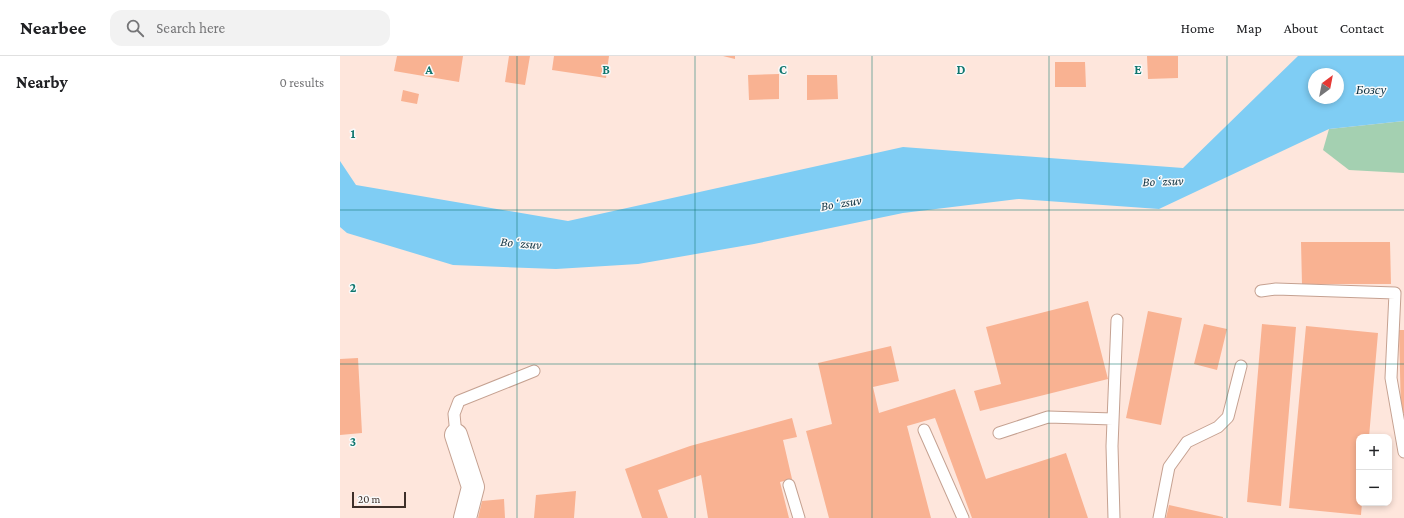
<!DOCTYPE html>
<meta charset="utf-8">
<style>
:root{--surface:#fff;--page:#f2f2f2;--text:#202124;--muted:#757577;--line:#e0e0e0}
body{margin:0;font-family:"Crimson Pro",serif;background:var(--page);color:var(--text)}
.controls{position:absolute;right:12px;bottom:12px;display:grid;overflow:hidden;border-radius:8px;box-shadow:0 2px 6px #0003}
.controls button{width:36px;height:36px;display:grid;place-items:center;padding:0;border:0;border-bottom:1px solid var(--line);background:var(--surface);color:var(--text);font:20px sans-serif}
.compass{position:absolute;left:968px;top:12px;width:36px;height:36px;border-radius:50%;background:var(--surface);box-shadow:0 2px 6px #0003;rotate:32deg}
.scale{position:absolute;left:12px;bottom:10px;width:54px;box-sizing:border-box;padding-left:4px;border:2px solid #3e2f29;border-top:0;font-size:11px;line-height:14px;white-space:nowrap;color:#3e2f29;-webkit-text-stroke:3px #f9f9f9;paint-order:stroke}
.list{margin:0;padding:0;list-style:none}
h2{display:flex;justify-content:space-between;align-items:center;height:52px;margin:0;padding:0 16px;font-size:17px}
h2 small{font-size:13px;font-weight:400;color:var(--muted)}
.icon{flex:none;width:22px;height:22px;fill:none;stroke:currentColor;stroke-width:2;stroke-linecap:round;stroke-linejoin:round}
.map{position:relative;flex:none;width:1064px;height:462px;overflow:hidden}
header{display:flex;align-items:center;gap:24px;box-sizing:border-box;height:56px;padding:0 20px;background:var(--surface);border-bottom:1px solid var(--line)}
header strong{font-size:19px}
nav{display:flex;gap:22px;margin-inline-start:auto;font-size:14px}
.search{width:280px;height:36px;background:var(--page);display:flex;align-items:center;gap:10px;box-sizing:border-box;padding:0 14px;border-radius:12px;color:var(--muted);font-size:15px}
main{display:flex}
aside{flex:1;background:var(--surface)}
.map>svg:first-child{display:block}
.green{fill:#a4d0b1}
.water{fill:#7fcdf4;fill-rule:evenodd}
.building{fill:#f9b292}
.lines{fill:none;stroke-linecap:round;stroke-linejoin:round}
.service-casing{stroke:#c5a191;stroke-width:13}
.minor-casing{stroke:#c5a191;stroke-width:24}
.service{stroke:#fff;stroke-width:11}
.minor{stroke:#fff;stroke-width:22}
.grid{fill:none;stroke:#0f766e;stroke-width:1;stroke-opacity:0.55}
.labels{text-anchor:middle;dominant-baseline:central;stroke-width:3;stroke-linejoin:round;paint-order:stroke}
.water-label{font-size:13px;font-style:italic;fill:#0d3141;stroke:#f9f9f9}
.grid-label{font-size:13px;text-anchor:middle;font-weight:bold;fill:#0f766e;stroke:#f9f9f9;stroke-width:3;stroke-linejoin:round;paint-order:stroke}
</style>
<header>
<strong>Nearbee</strong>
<div class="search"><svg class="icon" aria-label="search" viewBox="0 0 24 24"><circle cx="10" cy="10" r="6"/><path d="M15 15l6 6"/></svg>Search here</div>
<nav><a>Home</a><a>Map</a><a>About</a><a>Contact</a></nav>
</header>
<main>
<aside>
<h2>Nearby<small>0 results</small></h2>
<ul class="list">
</ul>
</aside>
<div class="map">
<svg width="1064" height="462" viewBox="0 0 1064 462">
<rect width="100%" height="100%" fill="#fee6dc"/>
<path class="green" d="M1064,65V117L1009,114L983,94L989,73Z"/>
<path class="water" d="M958,0H1064V65L989,73L819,153L679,143L563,157L414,188L298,208L216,213L113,209L7,177L0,171V105L16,129L228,165L563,91L843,112ZM974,18H998V42H974Z"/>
<path class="building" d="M57,0H123L119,26L54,15Z
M169,0H190L185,29L165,26Z
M214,0H269L266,22L212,14Z
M383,0H395V3Z
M807,0H838V22L808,23Z
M715,6H745L746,31H715Z
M439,18V43L409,44L408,19Z
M467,19H497L498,43L467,44Z
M63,34L79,38L77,48L61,45Z
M961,186H1050L1051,228H962Z
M748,245L768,323L640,355L634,335L661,328L646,271Z
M808,255L842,262L821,369L786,362Z
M864,268L887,273L877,314L854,308Z
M922,268L956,271L941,450L907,446Z
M966,270L1038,277L1029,381H1019V447H1022L1021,459L949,452Z
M1059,274H1064V357H1061Z
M551,290L559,325L533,331L539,357L615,333L646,423L726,397L748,462H632L595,362L567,370L591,462H489L466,375L492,368L478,307Z
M18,302L22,377L0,379V303Z
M452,362L457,381L443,384L452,423L440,426L449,462H368L361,419L318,434L328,462H302L285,413L350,390Z
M236,435L234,462H194L196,439Z
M164,443L165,462H138L142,445Z
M829,449L883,461V462H826Z"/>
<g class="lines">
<g class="service-casing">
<path id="service" d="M921,235L936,233L1055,237L1051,322L1064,396
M584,374L623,462
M659,377L708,361L773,363
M116,379L114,358L119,345L194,315
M449,429L459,462
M774,462L772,390L777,264
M819,462L829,411L847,386L878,371L888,361L901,310"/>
</g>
<g class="minor-casing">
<path id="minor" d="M116,379L133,431L125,462"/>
</g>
<use href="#service" class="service"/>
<use href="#minor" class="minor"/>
</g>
<path class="grid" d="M177,0V462M355,0V462M532,0V462M709,0V462M887,0V462M0,154H1064M0,308H1064"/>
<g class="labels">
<g class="water-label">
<text x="1031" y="33">Бозсу</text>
<text transform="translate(823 125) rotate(-2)">Boʻzsuv</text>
<text transform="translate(501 147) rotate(-9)">Boʻzsuv</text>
<text transform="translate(181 187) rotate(5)">Boʻzsuv</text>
</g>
</g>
<g class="grid-label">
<text x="89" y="18">A</text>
<text x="266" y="18">B</text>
<text x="443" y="18">C</text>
<text x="621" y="18">D</text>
<text x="798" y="18">E</text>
<text x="13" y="82">1</text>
<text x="13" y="236">2</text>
<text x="13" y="390">3</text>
</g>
</svg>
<div class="controls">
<button>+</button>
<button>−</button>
</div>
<svg class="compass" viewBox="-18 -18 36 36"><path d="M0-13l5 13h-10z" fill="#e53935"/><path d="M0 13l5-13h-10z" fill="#757577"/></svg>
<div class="scale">20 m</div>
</div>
</main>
